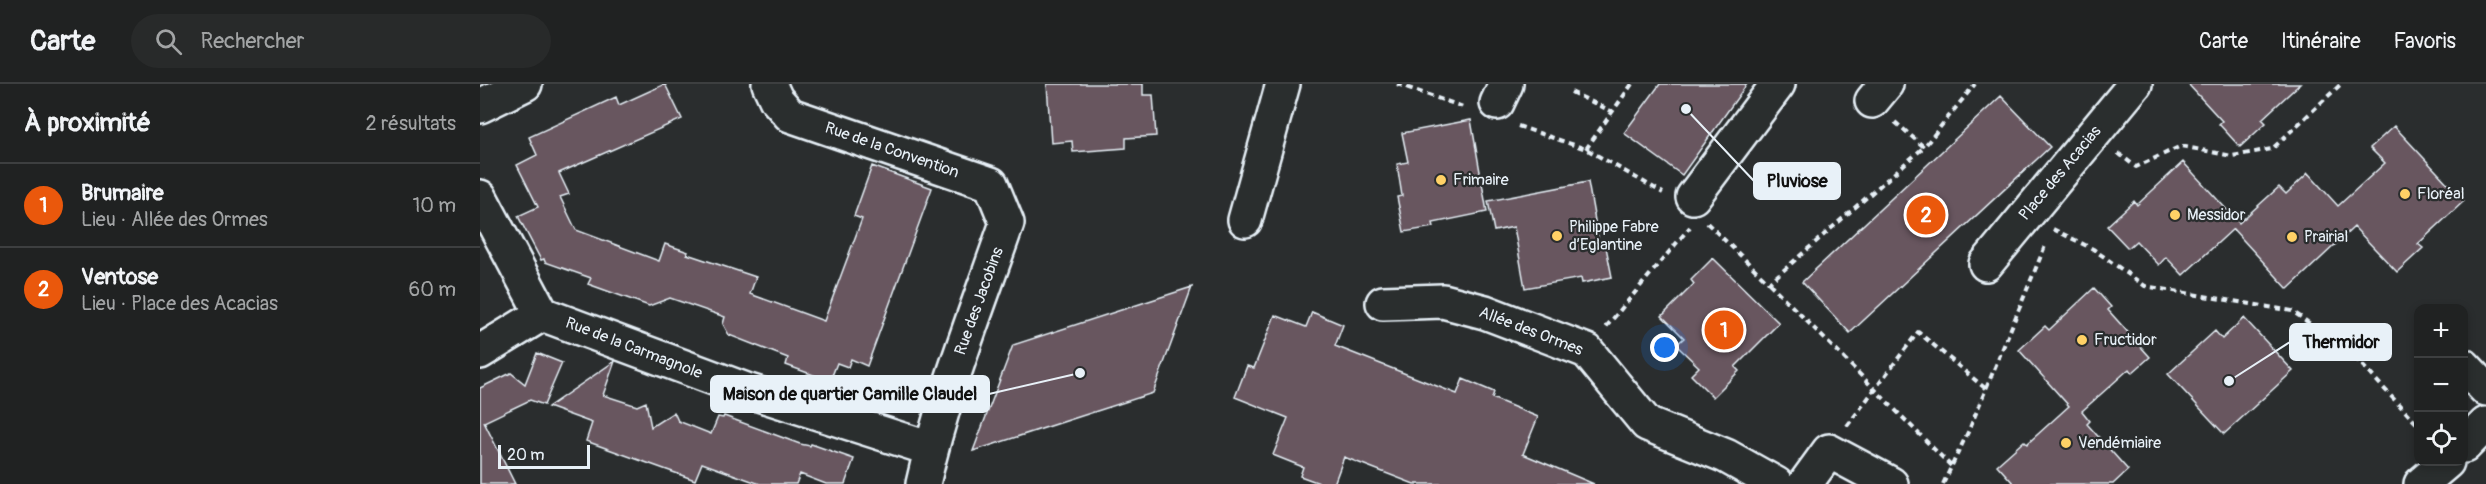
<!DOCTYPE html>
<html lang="fr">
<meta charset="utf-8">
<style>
:root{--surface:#202222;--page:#282a2a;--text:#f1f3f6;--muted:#a2a4a5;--line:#3d3f40;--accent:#ea580c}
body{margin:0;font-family:Pangolin,sans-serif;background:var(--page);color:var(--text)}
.controls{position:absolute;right:18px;bottom:18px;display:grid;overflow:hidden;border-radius:12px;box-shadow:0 3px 9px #0003}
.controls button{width:54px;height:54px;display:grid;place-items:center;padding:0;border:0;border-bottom:2px solid var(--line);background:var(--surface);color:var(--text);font:30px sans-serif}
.scale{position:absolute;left:18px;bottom:15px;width:92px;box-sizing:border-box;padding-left:6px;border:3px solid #e8f1f8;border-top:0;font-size:16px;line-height:21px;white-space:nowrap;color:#e8f1f8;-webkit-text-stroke:4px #2a2d2e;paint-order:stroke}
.you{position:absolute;left:1185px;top:264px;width:21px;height:21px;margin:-15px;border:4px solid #fff;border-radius:50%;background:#1a73e8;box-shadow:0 0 0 9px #1a73e833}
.badge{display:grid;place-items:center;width:39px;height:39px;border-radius:50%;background:var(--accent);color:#fff;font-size:20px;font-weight:700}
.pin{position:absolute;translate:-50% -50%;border:3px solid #fff;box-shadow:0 2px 6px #0006}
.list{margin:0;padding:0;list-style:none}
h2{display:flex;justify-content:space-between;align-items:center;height:78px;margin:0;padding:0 24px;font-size:26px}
h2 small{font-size:20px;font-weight:400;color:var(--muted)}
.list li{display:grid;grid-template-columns:39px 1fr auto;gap:18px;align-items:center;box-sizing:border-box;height:84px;padding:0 24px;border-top:2px solid var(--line)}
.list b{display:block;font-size:22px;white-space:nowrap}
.list p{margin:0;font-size:20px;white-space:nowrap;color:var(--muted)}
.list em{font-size:20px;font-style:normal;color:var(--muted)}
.icon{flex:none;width:33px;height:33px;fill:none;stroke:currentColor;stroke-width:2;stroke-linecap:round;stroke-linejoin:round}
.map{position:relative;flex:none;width:2006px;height:400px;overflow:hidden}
header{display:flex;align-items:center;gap:36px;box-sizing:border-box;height:84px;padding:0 30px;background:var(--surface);border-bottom:2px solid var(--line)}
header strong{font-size:28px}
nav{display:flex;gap:33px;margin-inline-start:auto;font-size:21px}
.search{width:420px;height:54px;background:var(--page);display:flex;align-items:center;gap:15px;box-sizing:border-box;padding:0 21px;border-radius:33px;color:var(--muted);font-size:22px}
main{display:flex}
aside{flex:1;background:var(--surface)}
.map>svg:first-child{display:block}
.building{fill:#67565f;stroke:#e8f1f8;stroke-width:1.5}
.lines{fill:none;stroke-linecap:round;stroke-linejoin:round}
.minor-casing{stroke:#e8f1f8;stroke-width:38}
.path{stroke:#e8f1f8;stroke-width:4;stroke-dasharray:6 4.5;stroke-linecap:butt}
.minor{stroke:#2a2d2e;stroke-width:33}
.poi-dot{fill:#ffd166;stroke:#2a2d2e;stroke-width:2}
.labels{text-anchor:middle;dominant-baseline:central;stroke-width:4.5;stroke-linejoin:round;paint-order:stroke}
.street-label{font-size:16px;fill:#e8f1f8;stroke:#2a2d2e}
.poi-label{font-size:16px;fill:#e8f1f8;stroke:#2a2d2e;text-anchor:start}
.leader{fill:none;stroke:#e8f1f8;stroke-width:2}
.callout-dot{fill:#e8f1f8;stroke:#2a2d2e;stroke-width:2}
.callout{fill:#e8f1f8;stroke:#e8f1f8;stroke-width:2}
.callout-label{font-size:18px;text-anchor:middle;font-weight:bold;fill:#111}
</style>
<header>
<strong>Carte</strong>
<div class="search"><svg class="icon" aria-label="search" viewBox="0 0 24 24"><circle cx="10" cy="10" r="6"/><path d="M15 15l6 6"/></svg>Rechercher</div>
<nav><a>Carte</a><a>Itinéraire</a><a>Favoris</a></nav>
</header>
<main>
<aside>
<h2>À proximité<small>2 résultats</small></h2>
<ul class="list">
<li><span class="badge">1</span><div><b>Brumaire</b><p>Lieu · Allée des Ormes</p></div><em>10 m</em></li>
<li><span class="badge">2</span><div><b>Ventose</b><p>Lieu · Place des Acacias</p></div><em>60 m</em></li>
</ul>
</aside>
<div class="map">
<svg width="2006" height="400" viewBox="0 0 2006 400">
<rect width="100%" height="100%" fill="#2a2d2e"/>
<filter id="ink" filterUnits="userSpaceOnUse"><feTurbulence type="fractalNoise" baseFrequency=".0167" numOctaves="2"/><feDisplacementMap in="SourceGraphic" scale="12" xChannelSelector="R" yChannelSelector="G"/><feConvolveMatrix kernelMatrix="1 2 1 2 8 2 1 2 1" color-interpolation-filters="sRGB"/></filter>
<g filter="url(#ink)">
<path class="building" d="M185,0L202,35L79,89L89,110L80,113L96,146L179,177L185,160L208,168L207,170L276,193L270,210L344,237L382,135L374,132L392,82L452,104L387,282L371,275L368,283L357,279L350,297L306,281L308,274L249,251L243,240L245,233L190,214L169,222L108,200L111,194L65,178L64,175L61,176L38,132L58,123L37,81L57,71L49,53L136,13L139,21Z
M567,0H663V11H673L676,52L646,54V64L593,68L592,57L571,59Z
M1180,0H1267L1202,91L1144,49Z
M1708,0H1820L1782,35L1786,39L1760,63L1739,40L1742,37Z
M1521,12L1570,63L1370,249L1322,198Z
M991,36L1007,128L953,139L954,143L924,148L917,113L922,112L917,80L928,78L922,49Z
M1914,42L1984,117L1938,160L1943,164L1917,188L1874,143L1808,205L1753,145L1703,191L1686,173L1679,181L1656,157L1648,164L1627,142L1654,117L1657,121L1703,78L1759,139L1799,103L1806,110L1828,89L1858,122L1905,79L1890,64Z
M1108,98L1119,159L1125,158L1132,193L1102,199L1101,194L1045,204L1034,143L1014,147L1008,117Z
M1233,174L1299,239L1255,283L1259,287L1233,313L1211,291L1219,283L1196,261L1204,254L1182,232L1214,200L1211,196Z
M712,203L673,309L493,367L533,261Z
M1614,204L1631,223L1628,226L1670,273L1652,289L1649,285L1602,327L1610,337L1607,340L1648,386L1633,400H1534L1517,381L1544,357L1547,360L1589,322L1539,266L1565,242L1569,246Z
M832,228L863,241L855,262L977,310L983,295L1014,308L1012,314L1058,333L1043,370L1114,400H934L864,373L854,400H842L820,392L823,383L793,371L808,334L755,313L767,282L774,284L795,231L826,243Z
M1764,234L1813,287L1744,350L1688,290L1735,247L1742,255Z
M57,269L82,279L64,321L50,316L4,338L35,400H0V304L31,289L45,300Z
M135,277L123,311L157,322L166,318L171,343L194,328L198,337L231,350L238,333L243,334L244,332L320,360L330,362L331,360L374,375L365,400H346L320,390L316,400H280L222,379L215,396L106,357L112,339L68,323Z"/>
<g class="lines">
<g class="minor-casing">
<path id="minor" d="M289,0L296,15L310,31L511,100L527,139C497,226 463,310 443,400
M1392,17L1406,0
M1017,19L1026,0
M0,22L45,0
M0,113L62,230L0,268
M1213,113L1298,0
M765,136L803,0
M1506,180L1655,0
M903,219L963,217L1005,228L1107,267L1167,340L1246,372L1296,400
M62,230L266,306L451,365
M1984,282L2006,305
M1984,362L2006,340
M1325,400L1349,367L1411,400
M1941,400L1967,378"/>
</g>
<path class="path" d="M917,0L986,24
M1091,8L1133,28
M1415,38L1444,63L1495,0
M1038,42L1106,65L1183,109
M1106,65L1152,0
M1638,69L1656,83L1701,62L1752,72L1792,65L1861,0
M1227,139L1289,199L1444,63
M1573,145L1613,165L1665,202L1812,227L1869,267L1938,341
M1289,199L1471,382
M1126,243L1210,143
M1367,342L1438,248L1506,305
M1463,400L1489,346L1565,162"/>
<use href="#minor" class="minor"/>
</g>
</g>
<g class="poi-dot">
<circle cx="961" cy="96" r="6"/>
<circle cx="1925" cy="110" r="6"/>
<circle cx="1695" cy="131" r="6"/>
<circle cx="1077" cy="152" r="6"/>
<circle cx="1812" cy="153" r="6"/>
<circle cx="1602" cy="256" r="6"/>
<circle cx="1586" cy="359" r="6"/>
</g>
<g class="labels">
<g class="street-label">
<text transform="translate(412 66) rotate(19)">Rue de la Convention</text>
<text transform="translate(1580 89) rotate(-50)">Place des Acacias</text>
<text transform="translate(499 217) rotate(-70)">Rue des Jacobins</text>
<text transform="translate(1051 247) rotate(21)">Allée des Ormes</text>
<text transform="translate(154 264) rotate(21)">Rue de la Carmagnole</text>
</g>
<g class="poi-label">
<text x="973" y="96">Frimaire</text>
<text x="1937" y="110">Floréal</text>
<text x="1707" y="131">Messidor</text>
<text x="1089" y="143">Philippe Fabre<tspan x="1089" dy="18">d’Eglantine</tspan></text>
<text x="1824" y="153">Prairial</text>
<text x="1614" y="256">Fructidor</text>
<text x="1598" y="359">Vendémiaire</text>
</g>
</g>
<path class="leader" d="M1206 25L1274 97M1749 297L1810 258M600 289L509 310"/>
<g class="callout-dot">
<circle cx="1206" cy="25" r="6"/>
<circle cx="1749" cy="297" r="6"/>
<circle cx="600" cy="289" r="6"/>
</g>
<g class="callout">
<rect x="1274" y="79" width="86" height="36" rx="6"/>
<rect x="1810" y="240" width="101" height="36" rx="6"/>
<rect x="231" y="292" width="278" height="36" rx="6"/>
</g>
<g class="callout-label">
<text x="1317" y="103">Pluviose</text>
<text x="1861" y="264">Thermidor</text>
<text x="370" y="316">Maison de quartier Camille Claudel</text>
</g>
</svg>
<div class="controls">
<button>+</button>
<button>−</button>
<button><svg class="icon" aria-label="locate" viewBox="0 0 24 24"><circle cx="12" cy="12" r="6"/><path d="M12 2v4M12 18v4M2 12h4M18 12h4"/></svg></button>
</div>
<div class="scale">20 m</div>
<div class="you"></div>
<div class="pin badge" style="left:1244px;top:246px">1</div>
<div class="pin badge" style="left:1446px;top:131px">2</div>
</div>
</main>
